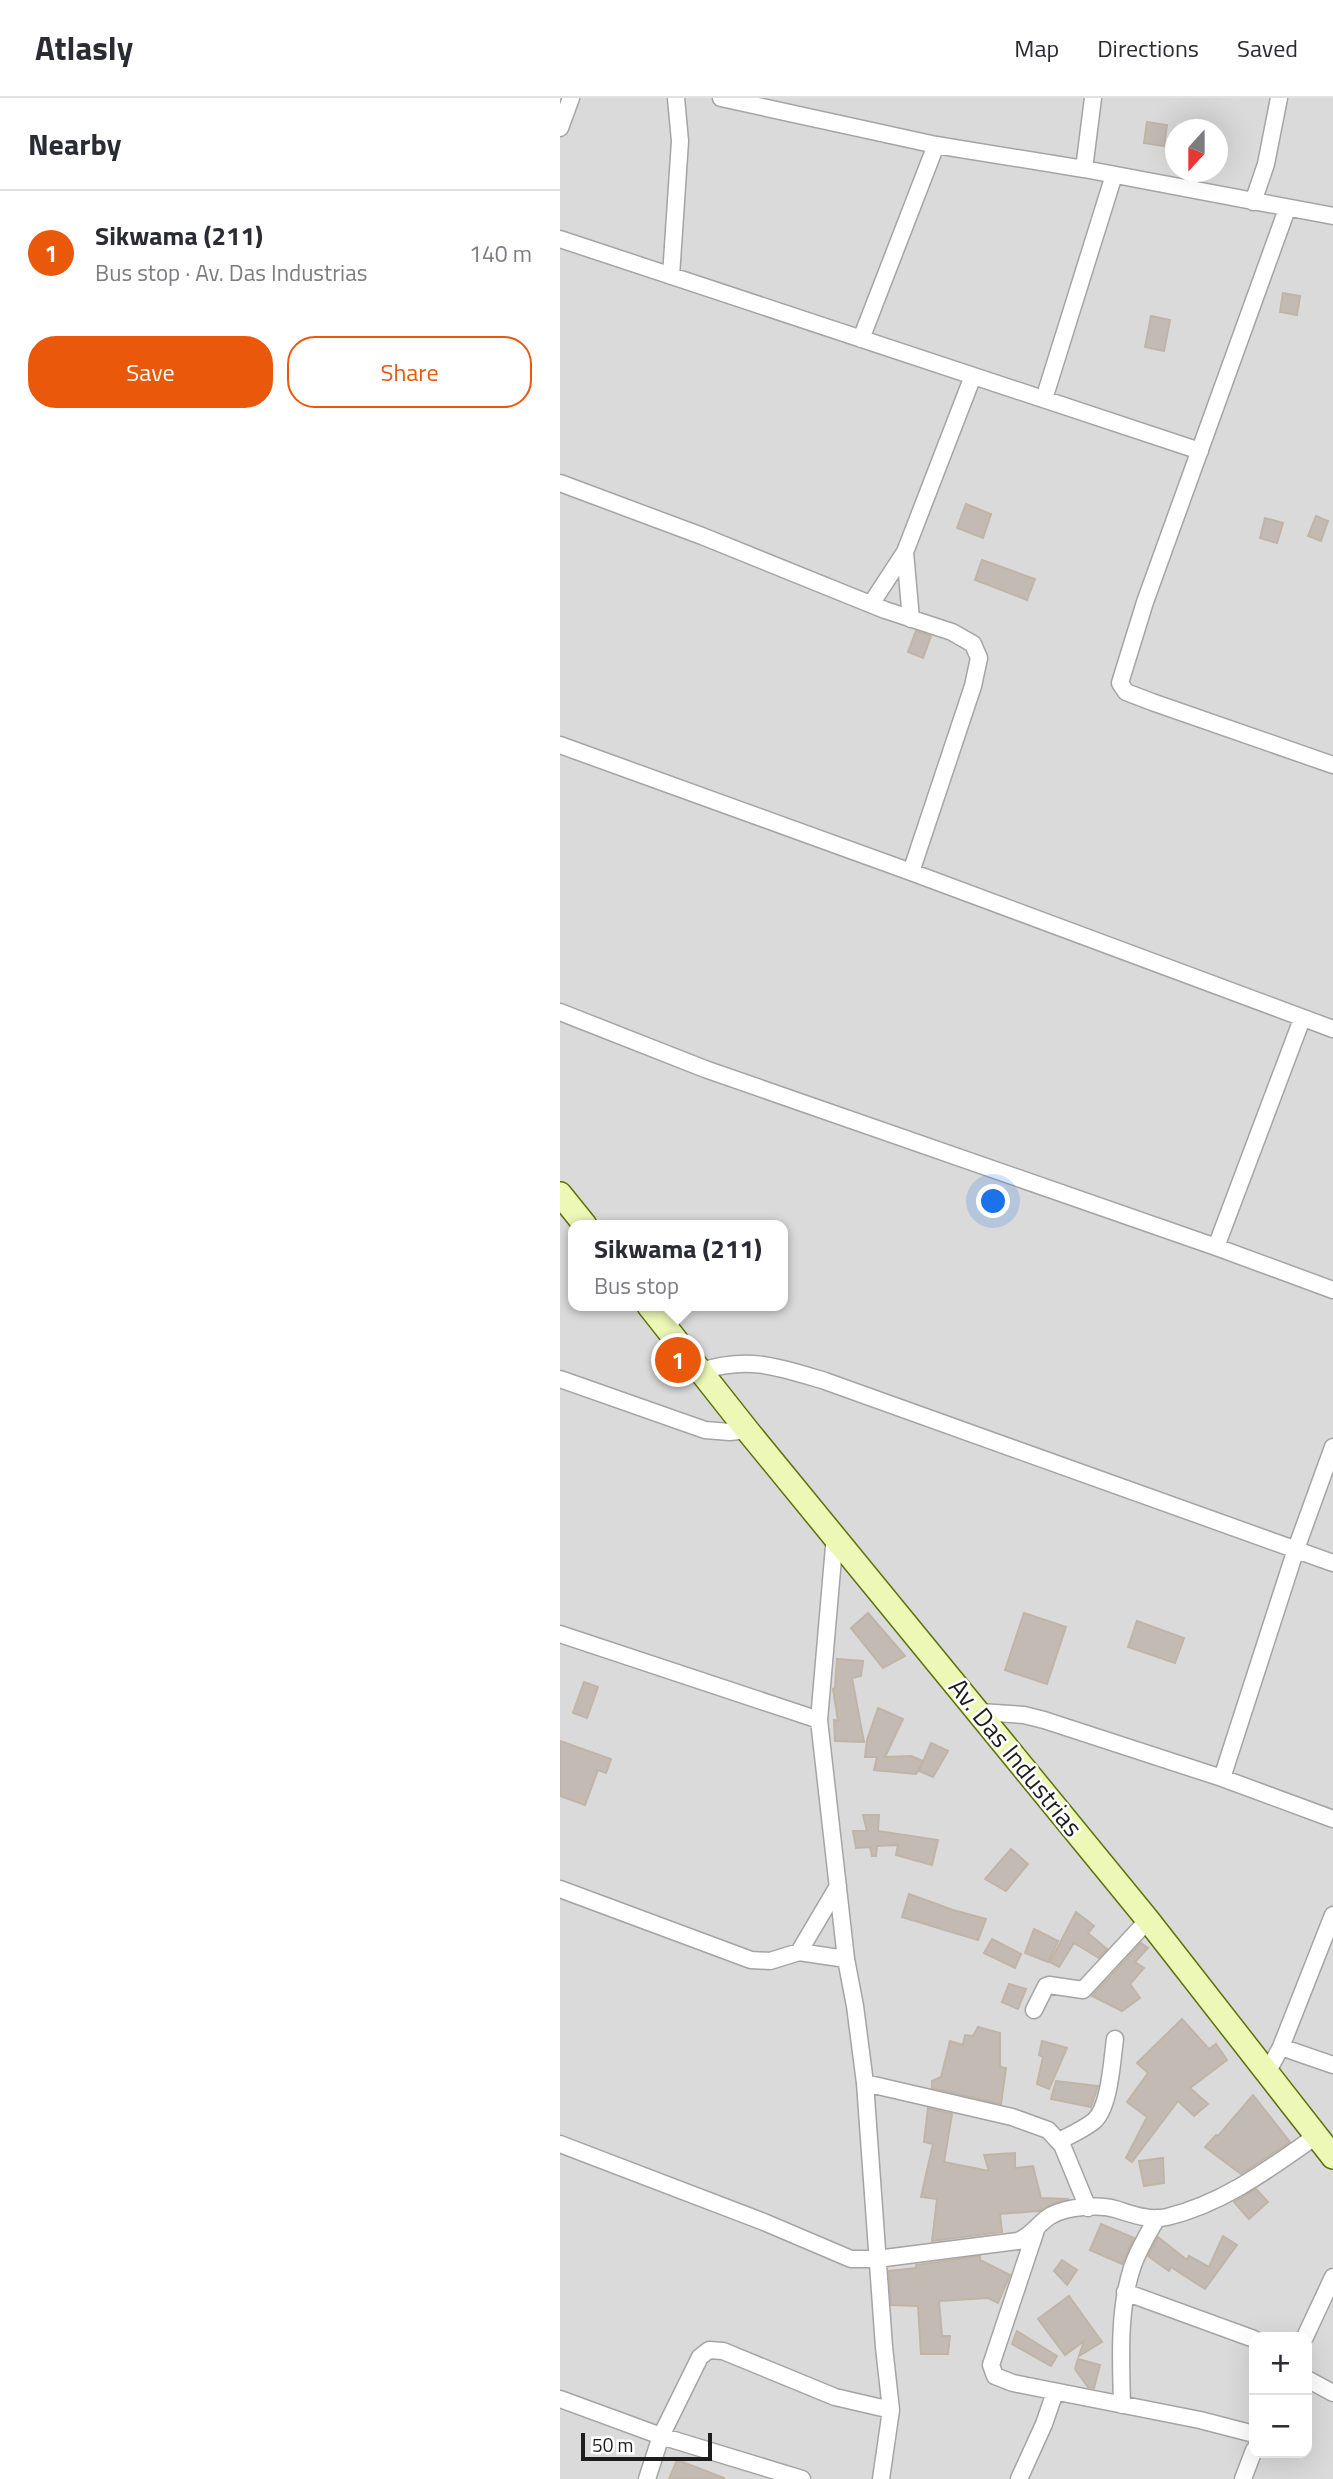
<!DOCTYPE html>
<meta charset="utf-8">
<style>
:root{--surface:#fff;--page:#f2f2f3;--text:#2b2b33;--muted:#7c7c81;--line:#e1e1e2;--accent:#ea580c}
body{margin:0;font-family:"Titillium Web",sans-serif;background:var(--page);color:var(--text)}
.controls{position:absolute;right:21px;bottom:21px;display:grid;overflow:hidden;border-radius:14px;box-shadow:0 7px 28px #0002}
.controls button{width:63px;height:63px;display:grid;place-items:center;padding:0;border:0;border-bottom:2px solid var(--line);background:var(--surface);color:var(--text);font:35px sans-serif}
.compass{position:absolute;left:605px;top:21px;width:63px;height:63px;border-radius:50%;background:var(--surface);box-shadow:0 7px 28px #0002;rotate:201deg}
.scale{position:absolute;left:21px;bottom:18px;width:131px;box-sizing:border-box;padding-left:7px;border:4px solid #1d1d1d;border-top:0;font-size:19px;line-height:24px;white-space:nowrap;color:#1d1d1d;-webkit-text-stroke:5px #fff;paint-order:stroke}
.you{position:absolute;left:434px;top:1104px;width:24px;height:24px;margin:-18px;border:5px solid #fff;border-radius:50%;background:#1a73e8;box-shadow:0 0 0 10px #1a73e833}
.badge{display:grid;place-items:center;width:46px;height:46px;border-radius:50%;background:var(--accent);color:#fff;font-size:23px;font-weight:700}
.pin{position:absolute;translate:-50% -50%;border:4px solid #fff;box-shadow:0 2px 7px #0006}
.popup{position:absolute;left:8px;top:1122px;width:220px;height:91px;box-sizing:border-box;display:grid;place-content:center;border-radius:14px;background:var(--surface);filter:drop-shadow(0 2px 5px #0005);font-size:23px;white-space:nowrap;color:var(--muted)}
.popup b{font-size:26px;color:var(--text)}
.popup::after{content:'';position:absolute;left:50%;top:100%;margin-left:-14px;border:14px solid transparent;border-top-color:var(--surface)}
.list{margin:0;padding:0;list-style:none}
h2{display:flex;justify-content:space-between;align-items:center;height:91px;margin:0;padding:0 28px;font-size:30px}
h2 small{font-size:23px;font-weight:400;color:var(--muted)}
.list li{display:grid;grid-template-columns:46px 1fr auto;gap:21px;align-items:center;box-sizing:border-box;height:126px;padding:0 28px;border-top:2px solid var(--line)}
.list b{display:block;font-size:26px;white-space:nowrap}
.list p{margin:0;font-size:23px;white-space:nowrap;color:var(--muted)}
.list em{font-size:23px;font-style:normal;color:var(--muted)}
.actions{display:flex;gap:14px;padding:21px 28px}
.actions a{flex:1;padding:16px 0;border:2px solid var(--accent);border-radius:28px;text-align:center;font-size:24px;color:var(--accent)}
.actions .main{background:var(--accent);color:#fff}
.map{position:relative;flex:none;width:773px;height:2381px;overflow:hidden}
header{display:flex;align-items:center;gap:42px;box-sizing:border-box;height:98px;padding:0 35px;background:var(--surface);border-bottom:2px solid var(--line)}
header strong{font-size:33px}
nav{display:flex;gap:38px;margin-inline-start:auto;font-size:24px}
main{display:flex}
aside{flex:1;background:var(--surface)}
.map>svg:first-child{display:block}
.residential{fill:#dbdada;fill-rule:evenodd}
.building{fill:#c3bbb3;stroke:#c0b4a6;stroke-width:2}
.lines{fill:none;stroke-linecap:round;stroke-linejoin:round}
.minor-casing{stroke:#a4a4a4;stroke-width:19}
.secondary-casing{stroke:#597207;stroke-width:26}
.minor{stroke:#fff;stroke-width:16}
.secondary{stroke:#edf8b7;stroke-width:23}
.labels{text-anchor:middle;dominant-baseline:central;stroke-width:5;stroke-linejoin:round;paint-order:stroke}
.street-label{font-size:26px;fill:#1d1d1d;stroke:#fff}
</style>
<header>
<strong>Atlasly</strong>
<nav><a>Map</a><a>Directions</a><a>Saved</a></nav>
</header>
<main>
<aside>
<h2>Nearby<small></small></h2>
<ul class="list">
<li><span class="badge">1</span><div><b>Sikwama (211)</b><p>Bus stop · Av. Das Industrias</p></div><em>140 m</em></li>
</ul>
<div class="actions"><a class="main">Save</a><a>Share</a></div>
</aside>
<div class="map">
<svg width="773" height="2381" viewBox="0 0 773 2381">
<rect width="100%" height="100%" fill="#eeece3"/>
<path class="residential" d="M0,0H773V2381H0ZM615,32H657V74H615ZM13,1127H223V1208H13ZM694,2239H747V2355H694Z"/>
<path class="building" d="M587,24L607,27L604,48L584,45Z
M723,195L740,198L737,217L720,214Z
M591,218L610,222L604,253L585,249Z
M406,406L431,416L423,440L397,430Z
M756,418L768,423L761,443L748,438Z
M705,420L723,425L717,445L700,440Z
M422,462L475,481L467,502L415,482Z
M356,533L371,538L363,560L348,554Z
M308,1515L345,1558L323,1570L291,1530Z
M464,1515L506,1529L487,1586L445,1572Z
M577,1523L624,1540L615,1565L568,1549Z
M277,1561L303,1563L301,1578L292,1580L304,1644L275,1643L274,1622L278,1623L273,1591L275,1590Z
M24,1584L38,1589L27,1620L13,1615Z
M318,1610L343,1621L325,1659L351,1658L363,1663L356,1676L314,1672L317,1659H305L307,1642Z
M0,1643L51,1661L46,1675L38,1672L25,1707L0,1698Z
M371,1645L388,1653L373,1679L359,1673Z
M303,1717H319L318,1733L378,1742L372,1767L336,1757L338,1747L317,1748L316,1758H312L310,1749L296,1750L293,1733H307Z
M451,1751L468,1766L446,1793L425,1781Z
M349,1796L393,1812L426,1821L418,1842L342,1819Z
M516,1814L534,1828L528,1835L547,1851L539,1860L514,1845L499,1869L490,1864Z
M474,1831L498,1843L488,1864L465,1855Z
M432,1841L461,1856L455,1870L424,1855Z
M581,1845L588,1850L575,1864L584,1870L570,1886L580,1900L562,1913L532,1898Z
M449,1886L466,1891L458,1911L442,1904Z
M622,1921L649,1951L656,1946L667,1962L630,1990L648,2006L634,2018L618,2003L572,2064L566,2060L587,2019L567,2004L588,1975L577,1965Z
M418,1929L440,1935V1969L446,1970L441,2006L372,1990V1983L381,1979L390,1943L403,1947L405,1937L413,1938Z
M482,1943L507,1950L489,1991L477,1986L483,1959L479,1957Z
M496,1983L538,1988L531,2009L491,2001Z
M693,1997L730,2044L681,2076L645,2049L656,2037L658,2038Z
M368,2010L392,2016L384,2064L429,2073L424,2057L455,2055V2070L473,2068L481,2100L509,2101L494,2105L479,2113L440,2116L442,2134L372,2143L377,2101L361,2099L373,2046L364,2044Z
M603,2060L604,2085L584,2088L579,2063Z
M696,2091L708,2104L689,2121L674,2104Z
M541,2126L574,2140L562,2166L530,2152Z
M663,2138L677,2147L645,2191L611,2169L609,2173L588,2158L598,2139L627,2162L629,2158L649,2169Z
M420,2158V2162L450,2177L438,2205L428,2200L379,2203L382,2238H390L388,2256H361L358,2208L331,2207L329,2173L356,2170V2167Z
M502,2162L517,2172L507,2187L494,2173Z
M509,2198L542,2244L519,2258L524,2243L505,2257L478,2221Z
M457,2233L497,2258L491,2268L452,2246Z
M518,2261L540,2267L534,2290L528,2289L515,2271Z
M117,2362L164,2380V2381H109Z"/>
<g class="lines">
<g class="minor-casing">
<path id="minor" d="M161,0L376,47L524,71L773,118
M0,30L11,0
M524,71L533,0
M693,104L706,66L719,0
M727,111L585,504L560,585L566,594L592,604L773,667
M0,141L640,353
M111,178L120,43L116,0
M301,241L376,47
M484,301L554,77
M0,385L142,438L325,512L392,534L413,546L419,560L413,588L351,774
M345,454L351,521
M311,506L345,454L413,278
M0,647L351,774L773,931
M0,914L145,971L656,1149L773,1192
M656,1149L742,921
M141,1273C190,1258 218,1269 265,1283L773,1465
M0,1281L145,1332L170,1334L187,1332
M275,1437L259,1622L286,1861L295,1908L305,1985L324,2249L331,2312L321,2381
M0,1536L259,1622
M420,1614L464,1617L484,1622L662,1680L773,1721
M662,1680L736,1451L773,1349
M0,1791L191,1862L210,1863L239,1854L286,1861
M239,1854L278,1788
M474,1912L486,1888L489,1887L523,1892L588,1822
M721,1949L773,1967
M707,1975L721,1949L773,1817
M305,1985L452,2019L488,2032L502,2047L528,2110
M499,2043C511,2037 524,2031 534,2023C550,2009 552,1962 555,1941
M0,2046L204,2124L291,2161H317L458,2143C473,2137 480,2123 492,2117C507,2109 538,2106 555,2111C572,2116 588,2123 607,2119C664,2105 709,2071 756,2038
M476,2132L431,2267L435,2278L453,2285L640,2322L694,2336
M565,2194L694,2241
M745,2239L773,2179
M747,2281L773,2295
M0,2301L101,2338L242,2381
M562,2307C561,2262 558,2213 572,2170C578,2152 588,2136 597,2120
M87,2381L101,2338L140,2259L149,2252L163,2253L275,2299L331,2312
M459,2381L484,2326L495,2294
M683,2381L694,2352"/>
</g>
<g class="secondary-casing">
<path id="secondary" d="M0,1096L25,1127
M89,1208L187,1332L588,1822L773,2059"/>
</g>
<use href="#minor" class="minor"/>
<use href="#secondary" class="secondary"/>
</g>
<g class="labels">
<g class="street-label">
<text transform="translate(456 1659) rotate(51)">Av. Das Industrias</text>
</g>
</g>
</svg>
<div class="controls">
<button>+</button>
<button>−</button>
</div>
<svg class="compass" viewBox="-18 -18 36 36"><path d="M0-13l5 13h-10z" fill="#e53935"/><path d="M0 13l5-13h-10z" fill="#7c7c81"/></svg>
<div class="scale">50 m</div>
<div class="you"></div>
<div class="pin badge" style="left:118px;top:1262px">1</div>
<div class="popup"><b>Sikwama (211)</b>Bus stop</div>
</div>
</main>
